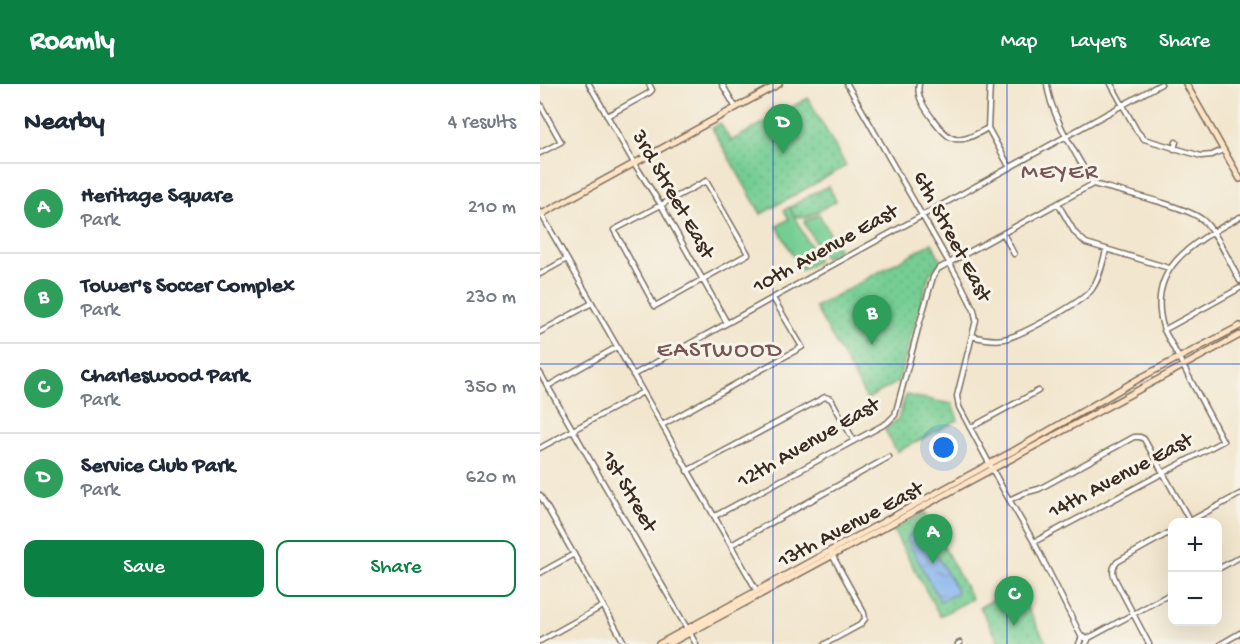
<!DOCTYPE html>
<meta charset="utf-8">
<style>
:root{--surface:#fff;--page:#f2f2f3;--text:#1f2937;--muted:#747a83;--line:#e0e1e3;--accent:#0b8043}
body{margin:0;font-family:"Gochi Hand",sans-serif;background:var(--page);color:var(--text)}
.controls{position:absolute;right:18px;bottom:18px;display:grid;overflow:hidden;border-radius:12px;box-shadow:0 6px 24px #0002}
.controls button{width:54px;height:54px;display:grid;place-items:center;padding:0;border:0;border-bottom:2px solid var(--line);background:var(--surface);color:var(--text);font:30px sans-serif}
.you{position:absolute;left:404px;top:364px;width:21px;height:21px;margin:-15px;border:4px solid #fff;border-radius:50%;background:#1a73e8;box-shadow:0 0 0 9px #1a73e833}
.badge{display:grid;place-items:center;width:39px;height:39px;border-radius:50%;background:var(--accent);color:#fff;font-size:20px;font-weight:700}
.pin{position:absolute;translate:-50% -50px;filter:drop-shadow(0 2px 3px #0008)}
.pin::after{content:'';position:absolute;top:32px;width:21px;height:18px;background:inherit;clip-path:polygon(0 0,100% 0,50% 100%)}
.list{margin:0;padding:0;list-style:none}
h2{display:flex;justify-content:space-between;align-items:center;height:78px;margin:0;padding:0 24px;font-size:26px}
h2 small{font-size:20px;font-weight:400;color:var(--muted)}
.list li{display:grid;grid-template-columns:39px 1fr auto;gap:18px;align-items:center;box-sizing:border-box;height:90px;padding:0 24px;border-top:2px solid var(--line)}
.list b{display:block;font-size:22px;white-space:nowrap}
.list p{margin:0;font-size:20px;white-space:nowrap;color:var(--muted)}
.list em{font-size:20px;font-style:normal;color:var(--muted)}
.actions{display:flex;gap:12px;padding:18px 24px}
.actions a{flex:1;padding:14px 0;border:2px solid var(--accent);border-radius:12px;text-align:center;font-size:21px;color:var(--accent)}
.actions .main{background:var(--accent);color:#fff}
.map{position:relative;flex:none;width:700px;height:560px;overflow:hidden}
header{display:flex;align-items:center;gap:36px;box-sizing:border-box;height:84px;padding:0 30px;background:var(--accent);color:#fff}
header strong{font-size:28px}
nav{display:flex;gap:33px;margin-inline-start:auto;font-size:21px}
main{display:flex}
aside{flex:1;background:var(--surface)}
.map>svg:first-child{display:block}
.grass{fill:#74cd93;stroke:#587c58;stroke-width:1.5}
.park{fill:url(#park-dots);stroke:#587c58;stroke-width:1.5}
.water{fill:url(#water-ripples);stroke:#606e86;stroke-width:1.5}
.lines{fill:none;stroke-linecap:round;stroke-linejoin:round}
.street-casing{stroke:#7b6c5c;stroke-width:7}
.secondary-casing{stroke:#7b6c5c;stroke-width:8}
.street{stroke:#fff;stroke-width:4}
.secondary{stroke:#fee4c5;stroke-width:5}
.grid{fill:none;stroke:#1d4ed8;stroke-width:1.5;stroke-opacity:0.55}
.labels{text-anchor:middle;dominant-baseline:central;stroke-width:6;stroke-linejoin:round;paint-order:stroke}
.street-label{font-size:22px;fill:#3b2a1e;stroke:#f7f3e8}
.neighbourhood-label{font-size:24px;letter-spacing:1.5px;fill:#765656;stroke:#f7f3e8}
</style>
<header>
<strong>Roamly</strong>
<nav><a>Map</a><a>Layers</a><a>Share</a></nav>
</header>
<main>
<aside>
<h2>Nearby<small>4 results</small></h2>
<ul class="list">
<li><span class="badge" style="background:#2e9e5b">A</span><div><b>Heritage Square</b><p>Park</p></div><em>210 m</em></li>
<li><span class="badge" style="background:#2e9e5b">B</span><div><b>Tower's Soccer Complex</b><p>Park</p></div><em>230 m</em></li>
<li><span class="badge" style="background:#2e9e5b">C</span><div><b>Charleswood Park</b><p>Park</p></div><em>350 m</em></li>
<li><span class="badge" style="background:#2e9e5b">D</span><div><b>Service Club Park</b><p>Park</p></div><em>620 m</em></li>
</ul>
<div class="actions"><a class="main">Save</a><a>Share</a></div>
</aside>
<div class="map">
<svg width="700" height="560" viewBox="0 0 700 560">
<defs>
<pattern id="park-dots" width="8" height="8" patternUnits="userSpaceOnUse" patternTransform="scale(1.5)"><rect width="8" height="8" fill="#74cd93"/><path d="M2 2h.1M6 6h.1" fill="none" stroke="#65b07e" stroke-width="1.8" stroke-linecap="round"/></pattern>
<pattern id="water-ripples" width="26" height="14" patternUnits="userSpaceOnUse" patternTransform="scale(1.5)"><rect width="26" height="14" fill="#84b3ee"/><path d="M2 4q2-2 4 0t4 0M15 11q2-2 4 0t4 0" fill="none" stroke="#6d92c0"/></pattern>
</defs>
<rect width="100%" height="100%" fill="#f7f3e8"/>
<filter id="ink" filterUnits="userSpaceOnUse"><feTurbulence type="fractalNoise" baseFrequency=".0167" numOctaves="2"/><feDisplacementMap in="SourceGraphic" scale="12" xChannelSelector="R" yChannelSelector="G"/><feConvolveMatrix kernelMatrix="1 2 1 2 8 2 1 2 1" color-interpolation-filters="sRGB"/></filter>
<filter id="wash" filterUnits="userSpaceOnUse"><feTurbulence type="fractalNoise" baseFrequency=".008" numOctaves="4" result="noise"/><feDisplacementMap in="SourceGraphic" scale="24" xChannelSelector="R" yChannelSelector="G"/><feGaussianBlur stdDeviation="1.35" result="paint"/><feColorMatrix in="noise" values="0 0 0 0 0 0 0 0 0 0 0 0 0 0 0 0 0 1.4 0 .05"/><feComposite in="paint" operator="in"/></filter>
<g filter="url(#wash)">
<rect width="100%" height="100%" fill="#f2e6ce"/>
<path class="grass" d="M249,123L278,177L261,186L237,142L249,135L244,126Z
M279,130L299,166L284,174L264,138Z"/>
<path class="park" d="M268,14L306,82L221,130L172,44L180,39L191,57Z
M289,102L296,117L266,134L254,132L250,123L274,109Z
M392,159L402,179L395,183L389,191L358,298L327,315L275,223Z
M366,311L412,320L418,336L357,368L345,346L358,335Z
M385,428L432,515L400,532L353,446Z
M476,503L507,560H460L440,523Z"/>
<path class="water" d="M379,445L383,448L417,506L416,510L402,517L399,515L366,454Z"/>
</g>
<g filter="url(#ink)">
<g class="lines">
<g class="street-casing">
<path id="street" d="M49,0L94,79L121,121L187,239
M182,0L196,24
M307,0L419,196L434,226L436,236L417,312L419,323L464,407L494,458L542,554
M379,0C378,5 378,9 380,14C383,23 403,51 412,54C424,59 438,49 448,44
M450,0L448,44L470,84
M507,0C510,31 538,73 553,100
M571,0L597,47L604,55L661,72L672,71L683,66
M0,20L21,58L0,69
M67,32L109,9L112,6L109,0
M634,65L636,58
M166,97L208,170L115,222L74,146Z
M518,120L535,149L546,159L629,184
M0,128L217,507
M463,149L474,170
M0,190L27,175
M624,246L700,204
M0,248L52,219
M432,252C443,255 453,257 464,255C480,252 543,218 552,205C560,194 563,178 566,166
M0,289L156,560
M93,291L621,0
M8,302L77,263
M122,341L262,263L233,214
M430,344L498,307
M0,364L103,308
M147,387L285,313L291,315L314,357
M0,411L85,560
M469,416L484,409L499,405L594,353H600L604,355L650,437
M175,432L347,339L355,331L379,241L393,193L398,185L553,100C575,106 650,123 664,137C678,151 690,179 700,197
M648,438L700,410
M494,458L683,357L624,246C604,184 654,158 700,133
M191,461L349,373
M678,485L700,473
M0,489L34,470
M547,555L632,509
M0,557L63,522
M285,560L320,541L325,535L324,529L291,469
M418,560L420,559
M539,560L541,555L544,553L548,556L546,560
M609,560L576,497C572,489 572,485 577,478L632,447
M681,560L700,549"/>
</g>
<g class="secondary-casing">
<path id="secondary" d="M646,0L700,95
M0,131L239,0
M119,560L475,366L602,293L700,242
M129,560L700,251"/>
</g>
<use href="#street" class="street"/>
<use href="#secondary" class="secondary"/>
</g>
</g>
<path class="grid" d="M233,0V560M467,0V560M0,280H700"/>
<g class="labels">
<g class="street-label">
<text transform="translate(132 111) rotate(60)">3rd Street East</text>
<text transform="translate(411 153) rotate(62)">6th Street East</text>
<text transform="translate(286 166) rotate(-29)">10th Avenue East</text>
<text transform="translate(269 360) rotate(-30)">12th Avenue East</text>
<text transform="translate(581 393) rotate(-28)">14th Avenue East</text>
<text transform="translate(88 408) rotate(60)">1st Street</text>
<text transform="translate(311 442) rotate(-28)">13th Avenue East</text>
</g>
<g class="neighbourhood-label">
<text x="520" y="89">MEYER</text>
<text x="180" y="267">EASTWOOD</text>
</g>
</g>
</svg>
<div class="controls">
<button>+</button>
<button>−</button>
</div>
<div class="you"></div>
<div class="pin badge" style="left:393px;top:480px;background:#2e9e5b">A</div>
<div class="pin badge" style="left:332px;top:261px;background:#2e9e5b">B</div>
<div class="pin badge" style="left:474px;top:542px;background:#2e9e5b">C</div>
<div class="pin badge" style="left:243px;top:70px;background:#2e9e5b">D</div>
</div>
</main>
